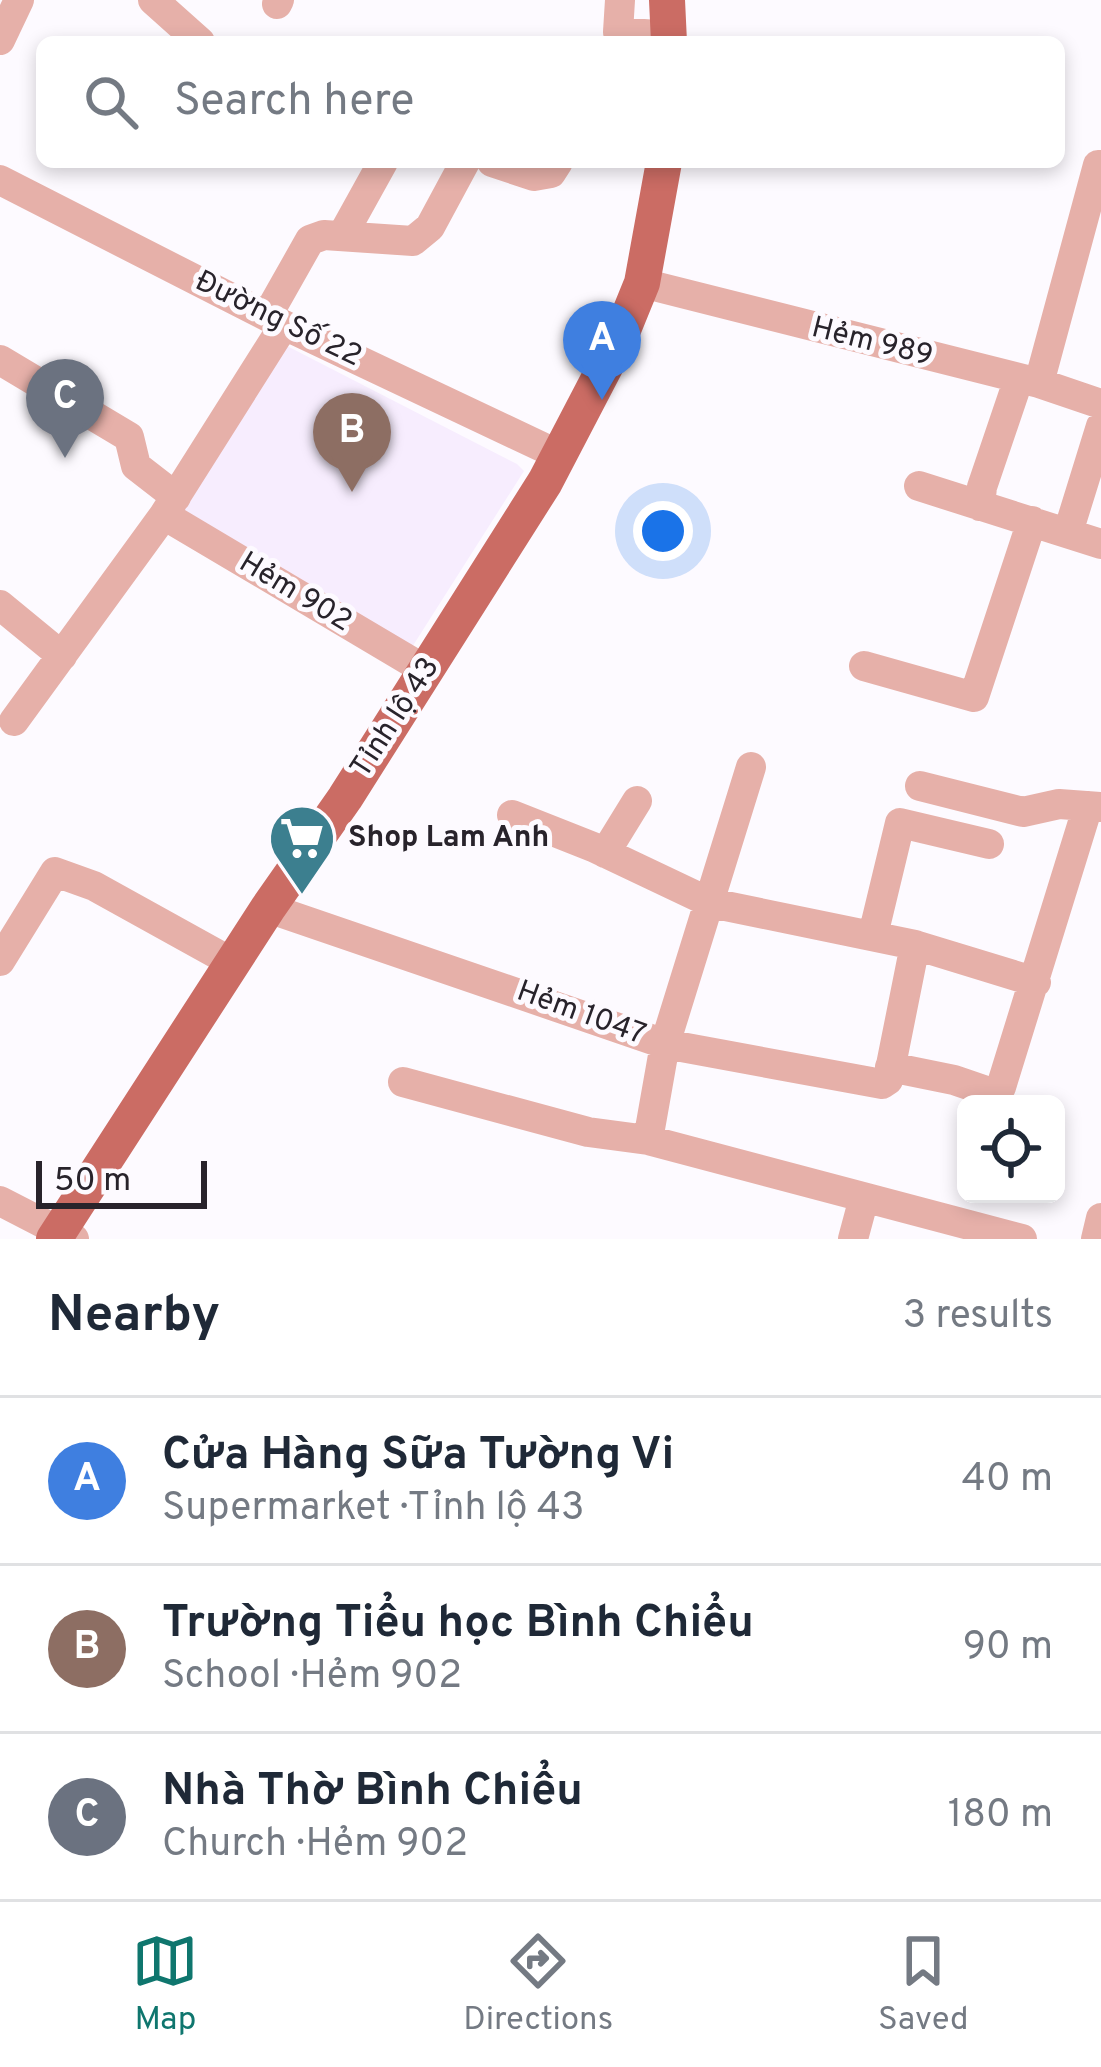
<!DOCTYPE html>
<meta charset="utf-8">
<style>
:root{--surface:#fff;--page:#f6f6f7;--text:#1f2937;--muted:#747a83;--line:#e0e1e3;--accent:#0f766e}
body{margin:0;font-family:Overpass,sans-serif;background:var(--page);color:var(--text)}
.controls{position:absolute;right:36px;bottom:36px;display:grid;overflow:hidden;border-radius:18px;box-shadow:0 6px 18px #0003}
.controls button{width:108px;height:108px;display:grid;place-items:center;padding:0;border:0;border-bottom:3px solid var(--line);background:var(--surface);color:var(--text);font:60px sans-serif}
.scale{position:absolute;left:36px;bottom:30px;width:171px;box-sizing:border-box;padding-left:12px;border:6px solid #28232b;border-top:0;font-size:33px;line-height:42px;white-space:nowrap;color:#28232b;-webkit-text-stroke:9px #fdfaff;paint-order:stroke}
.you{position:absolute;left:663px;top:531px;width:42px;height:42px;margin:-30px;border:9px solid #fff;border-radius:50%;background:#1a73e8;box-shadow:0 0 0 18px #1a73e833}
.badge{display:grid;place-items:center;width:78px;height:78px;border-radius:50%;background:var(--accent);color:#fff;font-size:39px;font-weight:700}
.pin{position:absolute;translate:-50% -99px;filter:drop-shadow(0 3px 6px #0008)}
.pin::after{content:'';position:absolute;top:63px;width:42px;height:36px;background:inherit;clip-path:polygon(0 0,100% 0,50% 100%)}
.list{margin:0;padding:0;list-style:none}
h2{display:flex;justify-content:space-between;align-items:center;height:156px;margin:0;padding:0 48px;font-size:51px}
h2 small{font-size:39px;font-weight:400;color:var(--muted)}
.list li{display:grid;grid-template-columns:78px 1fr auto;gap:36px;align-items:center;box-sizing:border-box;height:168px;padding:0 48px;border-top:3px solid var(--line)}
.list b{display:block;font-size:45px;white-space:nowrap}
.list p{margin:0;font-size:39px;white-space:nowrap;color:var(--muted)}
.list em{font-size:39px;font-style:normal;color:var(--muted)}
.icon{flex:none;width:66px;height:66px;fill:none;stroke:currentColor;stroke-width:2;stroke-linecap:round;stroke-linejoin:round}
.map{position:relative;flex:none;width:1101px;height:1239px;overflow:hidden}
.search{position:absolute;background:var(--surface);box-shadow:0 6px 18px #0003;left:36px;right:36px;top:36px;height:132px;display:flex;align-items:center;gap:30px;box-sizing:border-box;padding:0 42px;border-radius:18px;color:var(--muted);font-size:45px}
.sheet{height:660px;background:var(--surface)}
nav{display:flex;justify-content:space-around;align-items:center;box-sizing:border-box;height:168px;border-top:3px solid var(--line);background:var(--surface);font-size:33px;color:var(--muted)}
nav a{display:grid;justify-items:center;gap:6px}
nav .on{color:var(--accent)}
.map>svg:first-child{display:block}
.built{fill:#f7edfe}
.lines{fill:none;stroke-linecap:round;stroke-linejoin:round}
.minor{stroke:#e6b0a9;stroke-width:30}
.major{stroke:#cb6c64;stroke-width:36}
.labels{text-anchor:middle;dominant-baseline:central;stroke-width:10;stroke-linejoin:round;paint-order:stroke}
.street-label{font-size:30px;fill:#28232b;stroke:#fdfaff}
.poi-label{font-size:30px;font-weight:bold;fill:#28232b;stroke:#fdfaff;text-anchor:start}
</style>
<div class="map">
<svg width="1101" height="1239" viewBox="0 0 1101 1239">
<rect width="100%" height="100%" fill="#fdfaff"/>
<path class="built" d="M287,346L517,464L524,471L407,655L181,513Z"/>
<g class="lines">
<path class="minor" d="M153,0L200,42
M620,0L618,32L669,36
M277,4L279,0
M0,40L19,0
M492,162L534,176L551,173L558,162
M0,180L284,325L559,455
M342,236L383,162
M642,283L1039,383L1101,404
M267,316L310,240L324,235L413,241L430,227L465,162
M0,360L129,437L136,466L176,497
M1039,383L1098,165H1101
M919,486L1101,544
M980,506L982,487L1019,378
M164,515L427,671
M1061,530L1070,526L1101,426
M0,605L62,656
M864,666L974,697L1032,521
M14,721L164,515L284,325
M920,786L1023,812L1059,804L1101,807
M605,853L637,801
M268,908L665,1044L882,1084L888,1080L915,945L711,903L593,847L512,815
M873,935L900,823L989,844
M915,945L1036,982
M0,961L55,872L94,886L233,963
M890,1067L954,1080L992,1093L1001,1087L1088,806
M403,1082L588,1132L648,1140L1022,1239
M648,1140L665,1044L751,767
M0,1201L74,1239
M853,1239L864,1198
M1096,1239L1101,1218"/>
<path class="major" d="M667,0L669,42
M54,1239L268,908L345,798L545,482L618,342L642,283L664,162"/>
</g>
<defs>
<g id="supermarket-pin" transform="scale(3.45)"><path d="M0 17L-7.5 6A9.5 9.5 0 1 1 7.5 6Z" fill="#3c7f8f" stroke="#fdfaff"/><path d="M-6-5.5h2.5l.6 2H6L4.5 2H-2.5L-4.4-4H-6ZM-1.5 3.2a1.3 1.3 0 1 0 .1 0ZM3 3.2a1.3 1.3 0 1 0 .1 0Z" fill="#fff"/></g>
</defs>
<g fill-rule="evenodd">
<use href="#supermarket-pin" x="302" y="838"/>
</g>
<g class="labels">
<g class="street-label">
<text transform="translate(278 320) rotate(26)">Đường Số 22</text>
<text transform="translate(872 343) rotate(14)">Hẻm 989</text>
<text transform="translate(295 593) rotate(31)">Hẻm 902</text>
<text transform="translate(396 718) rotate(-57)">Tỉnh lộ 43</text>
<text transform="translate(581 1014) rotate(20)">Hẻm 1047</text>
</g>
<g class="poi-label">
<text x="348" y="838">Shop Lam Anh</text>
</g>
</g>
</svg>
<div class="controls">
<button><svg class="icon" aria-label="locate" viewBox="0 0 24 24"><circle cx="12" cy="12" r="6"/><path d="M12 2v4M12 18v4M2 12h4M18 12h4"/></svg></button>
</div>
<div class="scale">50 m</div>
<div class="you"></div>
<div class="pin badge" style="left:602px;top:400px;background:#3f7fe0">A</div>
<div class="pin badge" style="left:352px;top:492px;background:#8d6e63">B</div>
<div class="pin badge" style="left:65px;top:458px;background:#6b7280">C</div>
<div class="search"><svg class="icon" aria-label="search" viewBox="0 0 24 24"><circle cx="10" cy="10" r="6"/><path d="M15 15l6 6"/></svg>Search here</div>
</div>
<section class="sheet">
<h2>Nearby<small>3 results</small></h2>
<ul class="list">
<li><span class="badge" style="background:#3f7fe0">A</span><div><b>Cửa Hàng Sữa Tường Vi</b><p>Supermarket · Tỉnh lộ 43</p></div><em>40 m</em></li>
<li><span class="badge" style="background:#8d6e63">B</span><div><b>Trường Tiểu học Bình Chiểu</b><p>School · Hẻm 902</p></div><em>90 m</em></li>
<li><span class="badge" style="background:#6b7280">C</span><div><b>Nhà Thờ Bình Chiểu</b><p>Church · Hẻm 902</p></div><em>180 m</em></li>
</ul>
</section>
<nav>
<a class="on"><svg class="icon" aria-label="map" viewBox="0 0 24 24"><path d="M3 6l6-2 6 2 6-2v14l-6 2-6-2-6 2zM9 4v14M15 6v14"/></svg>Map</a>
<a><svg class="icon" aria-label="directions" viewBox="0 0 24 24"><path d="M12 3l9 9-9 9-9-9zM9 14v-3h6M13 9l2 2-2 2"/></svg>Directions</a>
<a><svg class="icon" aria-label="saved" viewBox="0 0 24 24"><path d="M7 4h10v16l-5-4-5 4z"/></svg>Saved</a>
</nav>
